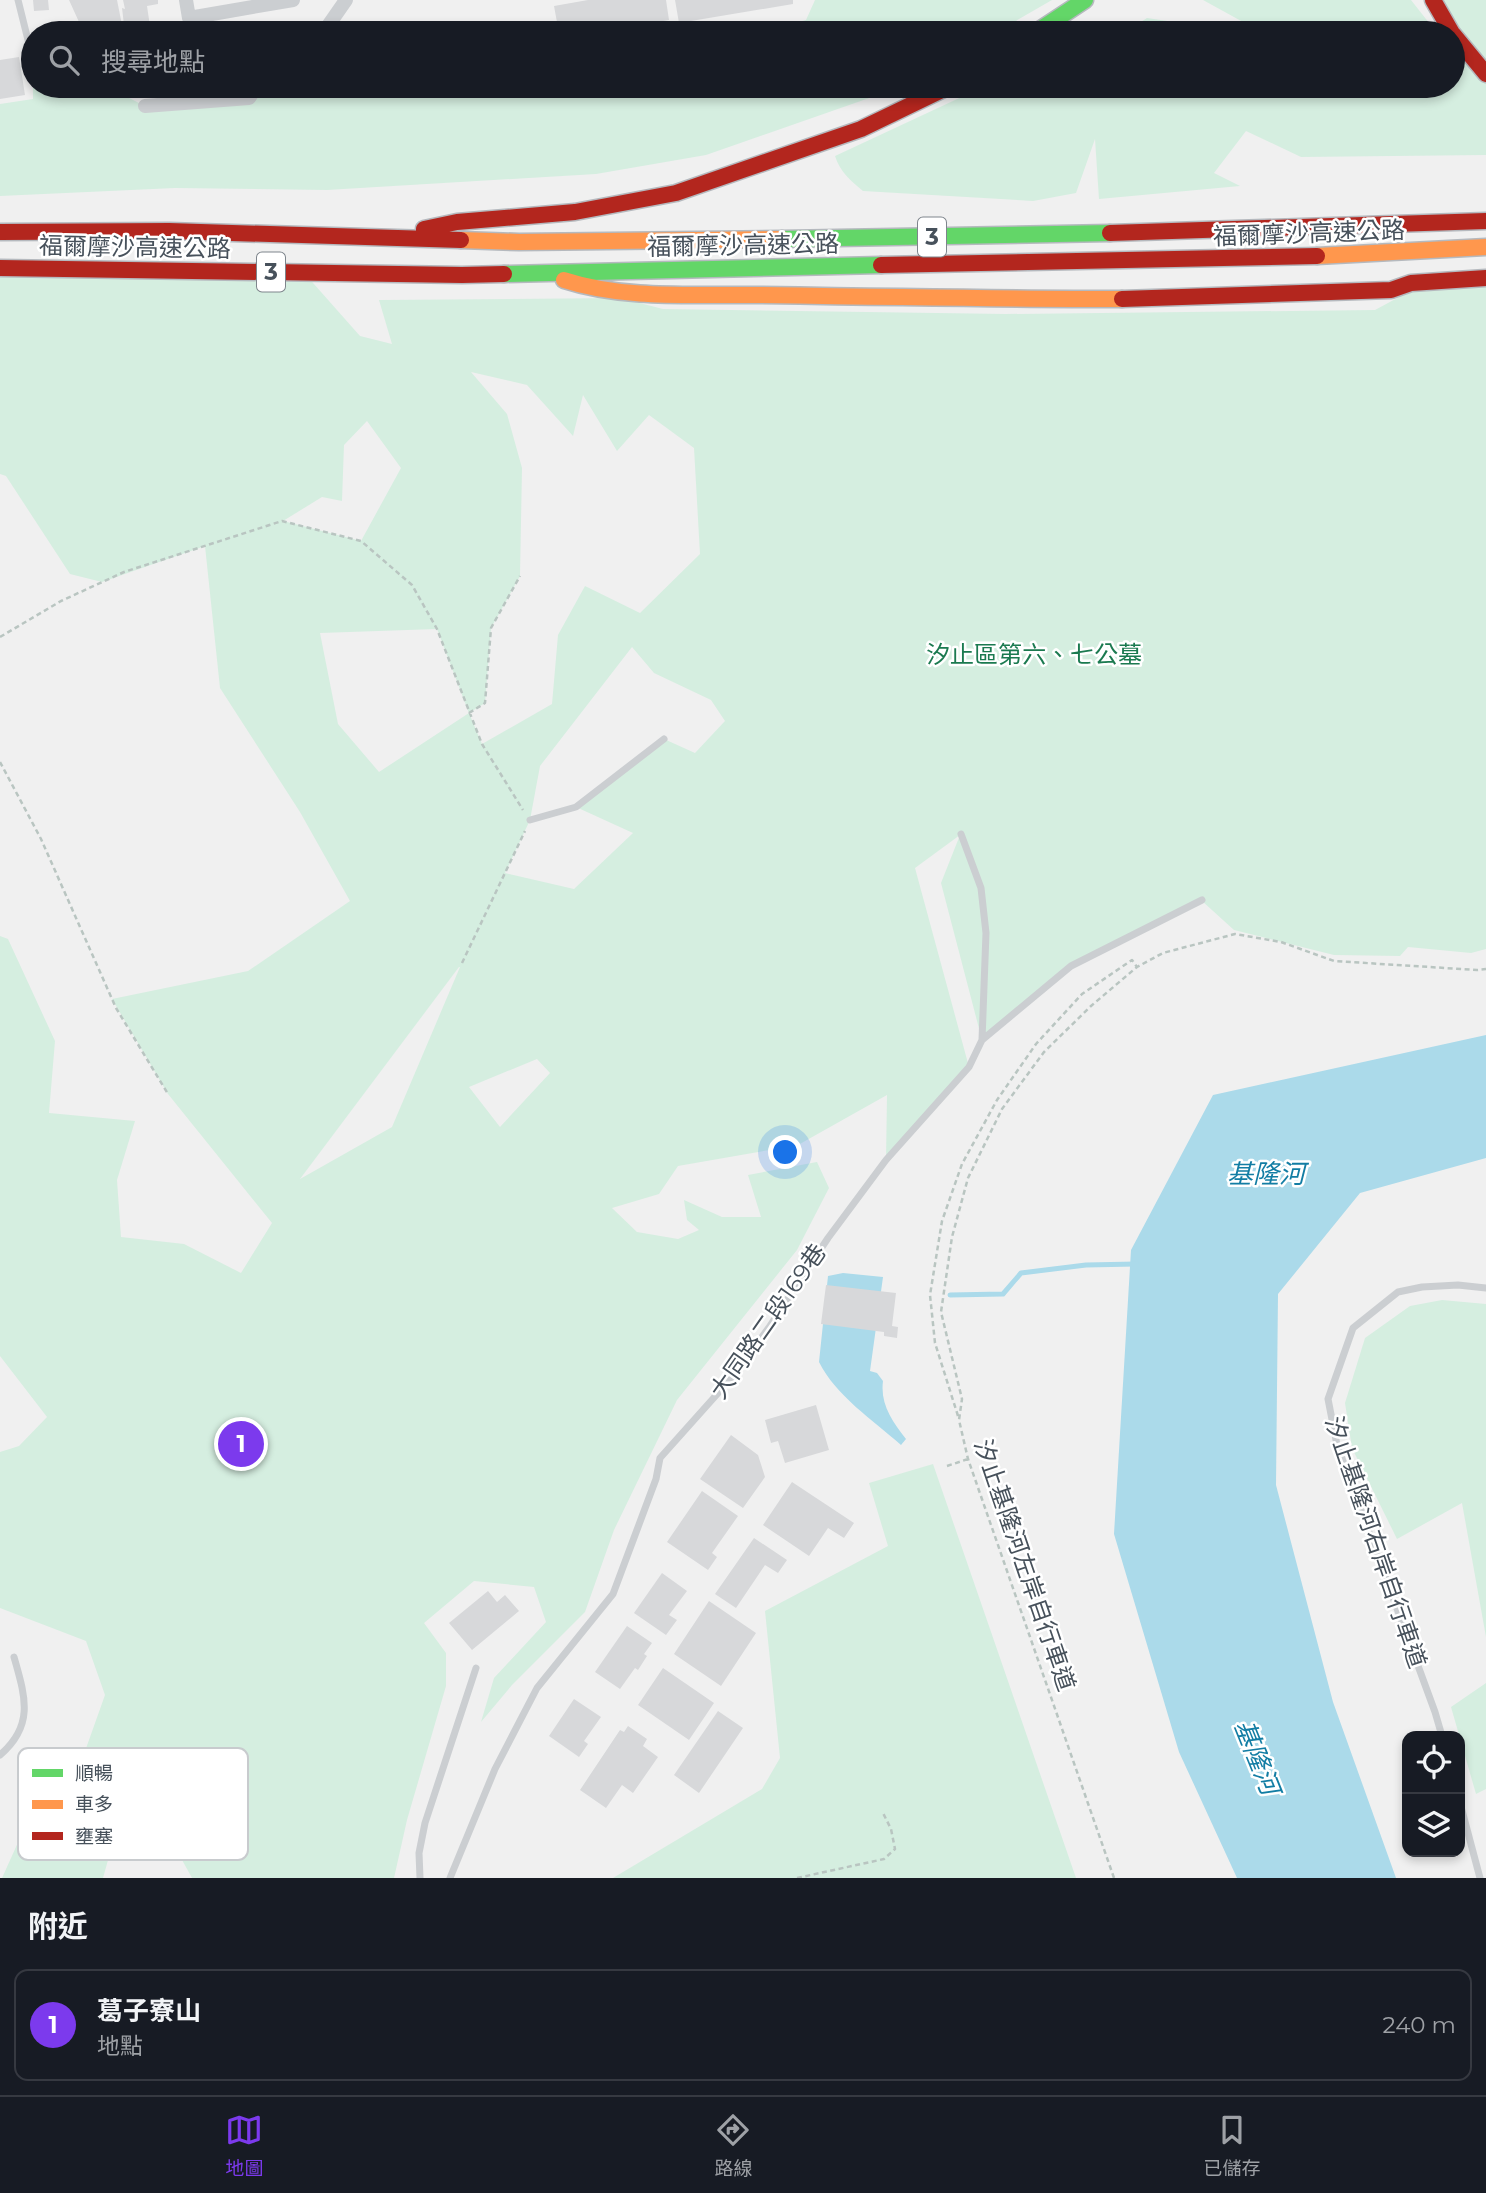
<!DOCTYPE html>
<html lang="zh-TW">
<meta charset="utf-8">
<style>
:root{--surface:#171b24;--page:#242831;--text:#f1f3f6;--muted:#9ea1a6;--line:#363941;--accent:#7c3aed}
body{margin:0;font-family:Montserrat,"Noto Sans TC",sans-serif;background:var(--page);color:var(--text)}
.controls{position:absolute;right:21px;bottom:21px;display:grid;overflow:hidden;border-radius:14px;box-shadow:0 4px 10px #0003}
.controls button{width:63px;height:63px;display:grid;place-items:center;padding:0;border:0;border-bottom:2px solid var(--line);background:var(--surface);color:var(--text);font:35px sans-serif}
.you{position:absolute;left:786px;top:1153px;width:24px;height:24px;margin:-18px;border:5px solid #fff;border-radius:50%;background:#1a73e8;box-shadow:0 0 0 10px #1a73e833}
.badge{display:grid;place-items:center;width:46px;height:46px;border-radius:50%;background:var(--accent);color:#fff;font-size:23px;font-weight:700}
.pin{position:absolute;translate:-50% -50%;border:4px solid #fff;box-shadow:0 2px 7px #0006}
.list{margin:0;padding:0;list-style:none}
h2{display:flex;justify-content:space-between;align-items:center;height:91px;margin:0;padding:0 28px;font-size:30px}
h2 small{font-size:23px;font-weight:400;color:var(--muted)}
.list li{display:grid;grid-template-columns:46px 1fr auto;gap:21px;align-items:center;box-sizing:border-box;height:112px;margin:0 14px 14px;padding:0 14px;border:2px solid var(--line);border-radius:14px}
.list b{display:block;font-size:26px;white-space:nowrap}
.list p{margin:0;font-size:23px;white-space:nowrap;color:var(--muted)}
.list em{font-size:23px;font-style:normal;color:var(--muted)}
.icon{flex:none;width:38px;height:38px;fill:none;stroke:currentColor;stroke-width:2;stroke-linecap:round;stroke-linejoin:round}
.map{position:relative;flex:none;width:1486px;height:1878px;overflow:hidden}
.search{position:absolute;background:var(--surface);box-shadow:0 4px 10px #0003;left:21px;right:21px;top:21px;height:77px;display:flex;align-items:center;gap:18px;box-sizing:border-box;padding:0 24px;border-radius:38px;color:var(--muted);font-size:26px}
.sheet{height:217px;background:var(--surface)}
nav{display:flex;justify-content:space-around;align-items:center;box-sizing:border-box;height:98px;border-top:2px solid var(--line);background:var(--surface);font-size:19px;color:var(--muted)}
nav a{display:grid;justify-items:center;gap:4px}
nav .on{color:var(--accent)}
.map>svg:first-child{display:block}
.green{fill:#d5eee0;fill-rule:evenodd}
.water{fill:#abdaea}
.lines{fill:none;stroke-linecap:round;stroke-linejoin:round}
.stream{stroke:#abdaea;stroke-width:5}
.building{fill:#d7d8da}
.fast-casing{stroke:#b5b9be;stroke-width:19}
.slow-casing{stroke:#b5b9be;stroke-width:19}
.jam-casing{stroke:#b5b9be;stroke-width:19}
.path{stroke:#b9c5c1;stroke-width:2.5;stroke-dasharray:5 3.5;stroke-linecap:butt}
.lane{stroke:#cbced1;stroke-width:7}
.street{stroke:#cbced1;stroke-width:14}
.fast{stroke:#63d668;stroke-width:16}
.slow{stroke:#ff974d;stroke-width:16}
.jam{stroke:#b3261e;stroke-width:16}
.labels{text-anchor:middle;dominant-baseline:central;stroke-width:5;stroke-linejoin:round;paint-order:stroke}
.shield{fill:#fff;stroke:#7e858c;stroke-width:2}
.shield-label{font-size:23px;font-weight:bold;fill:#47515b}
.street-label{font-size:24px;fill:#47515b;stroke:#fff}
.park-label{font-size:24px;fill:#1b7a50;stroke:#fff}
.water-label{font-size:26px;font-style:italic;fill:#127da4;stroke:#fff}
.key{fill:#fff;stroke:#c8cbce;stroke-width:2}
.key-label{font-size:19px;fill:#47515b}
</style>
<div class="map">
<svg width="1486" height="1878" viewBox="0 0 1486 1878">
<rect width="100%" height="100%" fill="#f0f0f0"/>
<path class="green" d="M815,0H1052L995,33H758L806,20Z
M1203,0H1411L1437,33H1263Z
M1433,0H1486V74Z
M1147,18L1188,24L1204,33H1124Z
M1453,50L1486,75V155L1301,157L1246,131L1214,173L1240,186L1099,199L1095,139L1076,193L1033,201L863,191C851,181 840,172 835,156L985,86H1453Z
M33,86H58L61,89L117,92L145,106L249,98L310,86H897L875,96L706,155L596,174L327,190L175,188L0,196V104L33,99Z
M298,266L360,336L392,344L379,300L620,298L663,309L1006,314L1375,310L1414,289L1486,283V949L1471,953L1408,947L1400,956L1334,955L1234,930L1202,901L1071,966L982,1040L941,883L960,835L915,868L969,1067L886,1160L887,1095L798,1145L678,1166L659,1194L612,1208L637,1232L678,1239L699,1230L687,1220L684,1200L722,1217H761L748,1175L817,1162L829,1188L797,1250L677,1400L614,1530L585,1612L512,1685L481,1722L494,1678L546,1622L534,1587L474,1581L424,1623L446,1653V1686L407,1820L394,1878H192L176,1849L117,1828L103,1878H2L20,1838L84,1754L105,1695L86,1641L0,1608V1452L19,1446L47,1417L0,1356V936L8,939L55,1041L49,1113L135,1121L117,1180L121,1237L184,1244L241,1273L272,1223L168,1094L112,999L248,971L350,901L300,812L220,688L205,546L102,582L70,574L6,476L0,474V272ZM471,372L527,385L573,436L583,395L617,451L649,415L694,448L700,554L640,613L585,586L558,635L552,704L482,744L469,713L485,703L491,628L520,576L522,468L507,414ZM367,421L401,468L361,541L283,521L322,497L342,501L344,445ZM437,629L469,713L379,772L338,724L320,633ZM632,647L654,673L711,700L725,721L695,753L664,739L576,807L633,833L574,889L505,873L530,820L540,766ZM460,967L392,1127L300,1179L459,967ZM537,1059L550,1073L500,1127L469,1087Z
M1442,1300L1486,1304V1637L1462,1503L1397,1539L1352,1448L1345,1403L1365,1338L1410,1306Z
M933,1464L1076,1878H613L762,1789L780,1758L765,1611L888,1546L869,1483Z
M1486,1683V1789L1476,1794L1451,1707Z"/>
<path class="water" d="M1486,1035V1158L1360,1193L1278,1294L1276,1485L1333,1702L1396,1878H1237L1179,1752L1114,1534L1131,1250L1213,1095Z
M843,1273L883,1277L870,1371L877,1373L883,1381C880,1404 892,1421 906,1439L901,1445C873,1420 836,1396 819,1362L828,1276Z"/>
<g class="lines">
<path class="stream" d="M950,1295L1003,1294L1021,1273L1086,1265L1136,1264"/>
</g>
<path class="building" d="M33,0H48L49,10L34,11Z
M69,0H117L122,25L120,32L84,33Z
M123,0H158V4L147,6L151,33H125L122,8L125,9Z
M588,0H666L669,20L596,33H559L554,6Z
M675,0H793V4L679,23Z
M19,57L25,95L0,99V60Z
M826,1285L896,1293L892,1326L898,1327L897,1338L884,1336V1332L821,1324Z
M816,1405L829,1450L785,1463L778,1441L771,1443L765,1420Z
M731,1435L758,1455L765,1477L743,1508L700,1479Z
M792,1482L854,1523L844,1538L828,1528L809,1556L763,1525Z
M702,1491L738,1516L712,1553L717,1557L708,1570L667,1542Z
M754,1538L787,1560L778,1573L765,1565L736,1608L715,1594Z
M662,1573L687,1591L669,1615L677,1620L666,1635L634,1613Z
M488,1591L497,1602L505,1595L519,1611L472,1650L449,1623Z
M709,1601L756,1633L721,1686L674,1654Z
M627,1626L652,1643L644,1654L647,1656L638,1670L635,1668L620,1689L595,1672Z
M663,1668L714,1703L689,1740L638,1705Z
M574,1699L601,1717L584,1741L588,1744L579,1757L549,1736Z
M718,1711L743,1728L699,1793L674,1775Z
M628,1726L647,1739L643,1746L658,1757L633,1793L622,1785L606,1808L580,1790L620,1730L624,1732Z"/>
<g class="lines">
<g class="fast-casing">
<path id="fast" d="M1035,33L1085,0
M782,239L1110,233
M504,274L881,265"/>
</g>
<g class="slow-casing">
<path id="slow" d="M461,240L519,242L782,239
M1317,256L1486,247
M564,280C625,300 696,294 760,295C881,297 1002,299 1122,299"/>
</g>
<g class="jam-casing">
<path id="jam" d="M1433,0L1452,33
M1453,34L1486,74
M424,229L457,222L575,212L676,193L861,129L950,86
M0,232L169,231L461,240
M1110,233L1486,221
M881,265L1317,256
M0,268L462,275L504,274
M1122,299L1391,290L1411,283L1486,278"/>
</g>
<path class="path" d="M0,637L61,601L124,572L282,521L361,541L412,585L437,629L482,744L523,810
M469,713L485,703L491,628L520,576
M0,762L41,839L116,1008L168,1094
M462,963L525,831
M958,1416L935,1343L930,1295L942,1221L962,1164L997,1100L1036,1044L1082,994L1132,960L1137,967
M947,1466L968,1459
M797,1878L884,1859L895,1849L891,1829L882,1811
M1114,1878L968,1459L959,1420L962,1399L941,1312L952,1237L968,1178L1002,1109L1044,1052L1091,1006L1137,967L1163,953L1235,934L1281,942L1334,961L1477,970L1486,969"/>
<path class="lane" d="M18,0L32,56
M530,820L576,807L664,739
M982,1040L1071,966L1202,900
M1442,1736L1435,1712L1337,1445L1328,1399L1353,1328L1398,1292L1422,1287L1458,1285L1486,1288
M0,1755C35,1725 25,1696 14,1657
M1460,1803L1480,1878
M420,1878L419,1853L425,1823L476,1668
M450,1878L495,1769L537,1688L613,1594L656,1479L660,1458L736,1373L770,1326L828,1238L886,1160L969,1067L982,1040L986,933L981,888L961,834"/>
<path class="street" d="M186,0L189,18L293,0
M323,33L346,0
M145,106L249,98L257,86"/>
<use href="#fast" class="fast"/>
<use href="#slow" class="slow"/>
<use href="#jam" class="jam"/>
</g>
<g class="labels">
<g class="shield">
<rect x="918" y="217.5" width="28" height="39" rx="5"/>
<rect x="257" y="252.5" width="28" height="39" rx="5"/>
</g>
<g class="shield-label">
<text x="932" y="237">3</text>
<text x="271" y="272">3</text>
</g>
<g class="street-label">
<text transform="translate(1309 233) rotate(-2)">福爾摩沙高速公路</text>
<text transform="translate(743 245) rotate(-1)">福爾摩沙高速公路</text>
<text transform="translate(135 247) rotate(1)">福爾摩沙高速公路</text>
<text transform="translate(768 1321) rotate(-55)">大同路二段169巷</text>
<text transform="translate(1376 1542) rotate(71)">汐止基隆河右岸自行車道</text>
<text transform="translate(1025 1565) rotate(71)">汐止基隆河左岸自行車道</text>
</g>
<g class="park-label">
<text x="1034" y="654">汐止區第六、七公墓</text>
</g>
<g class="water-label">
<text x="1266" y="1174">基隆河</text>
<text transform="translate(1257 1757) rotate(68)">基隆河</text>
</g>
</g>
<rect x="18" y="1748" width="230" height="112" rx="10" class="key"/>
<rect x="32" y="1769" width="31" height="8" fill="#63d668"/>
<rect x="32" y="1800" width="31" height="9" fill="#ff974d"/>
<rect x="32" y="1832" width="31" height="8" fill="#b3261e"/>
<g class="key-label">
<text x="75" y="1780">順暢</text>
<text x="75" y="1811">車多</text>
<text x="75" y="1843">壅塞</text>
</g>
</svg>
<div class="controls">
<button><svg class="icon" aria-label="locate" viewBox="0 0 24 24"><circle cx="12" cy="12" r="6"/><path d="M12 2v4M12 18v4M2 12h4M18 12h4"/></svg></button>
<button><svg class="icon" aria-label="layers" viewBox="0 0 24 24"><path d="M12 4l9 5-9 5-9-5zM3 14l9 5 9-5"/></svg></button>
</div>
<div class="you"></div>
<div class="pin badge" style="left:241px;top:1444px">1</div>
<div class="search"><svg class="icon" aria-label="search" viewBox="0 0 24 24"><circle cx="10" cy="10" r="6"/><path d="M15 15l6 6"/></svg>搜尋地點</div>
</div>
<section class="sheet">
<h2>附近<small></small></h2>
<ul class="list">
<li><span class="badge">1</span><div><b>葛子寮山</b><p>地點</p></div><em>240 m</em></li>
</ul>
</section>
<nav>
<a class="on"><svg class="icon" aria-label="map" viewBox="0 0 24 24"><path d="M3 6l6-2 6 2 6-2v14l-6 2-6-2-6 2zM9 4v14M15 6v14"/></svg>地圖</a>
<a><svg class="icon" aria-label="directions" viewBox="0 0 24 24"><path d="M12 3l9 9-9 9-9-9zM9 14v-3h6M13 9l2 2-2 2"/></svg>路線</a>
<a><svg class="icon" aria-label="saved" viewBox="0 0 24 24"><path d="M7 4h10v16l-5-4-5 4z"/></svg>已儲存</a>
</nav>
